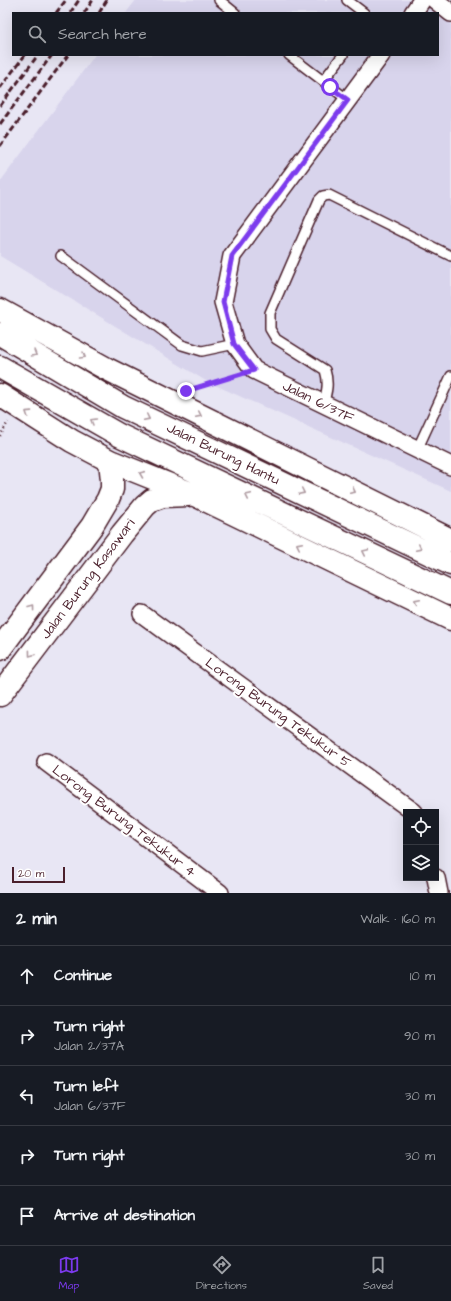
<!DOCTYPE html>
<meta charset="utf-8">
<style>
:root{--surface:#171b24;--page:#20242c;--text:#f1f3f6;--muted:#9ea1a6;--line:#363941;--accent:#7c3aed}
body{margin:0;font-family:"Architects Daughter",sans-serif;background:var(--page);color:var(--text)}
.controls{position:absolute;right:12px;bottom:12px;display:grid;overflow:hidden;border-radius:0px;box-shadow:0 4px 16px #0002}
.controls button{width:36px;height:36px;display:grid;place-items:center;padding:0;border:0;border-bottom:1px solid var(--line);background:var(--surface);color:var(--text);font:20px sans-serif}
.scale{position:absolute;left:12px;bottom:10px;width:53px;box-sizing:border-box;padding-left:4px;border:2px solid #4a1f2b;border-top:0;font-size:11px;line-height:14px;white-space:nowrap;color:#4a1f2b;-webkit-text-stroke:3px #fff;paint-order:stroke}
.stop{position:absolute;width:12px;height:12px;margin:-9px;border:3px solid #7c3aed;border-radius:50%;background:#fff}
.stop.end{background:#7c3aed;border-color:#fff;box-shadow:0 1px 4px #0008}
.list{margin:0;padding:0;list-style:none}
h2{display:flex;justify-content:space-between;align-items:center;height:52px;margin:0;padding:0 16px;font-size:17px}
h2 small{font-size:13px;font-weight:400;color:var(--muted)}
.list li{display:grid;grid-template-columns:26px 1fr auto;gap:12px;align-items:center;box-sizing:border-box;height:60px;padding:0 16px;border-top:1px solid var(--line)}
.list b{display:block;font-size:15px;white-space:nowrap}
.list p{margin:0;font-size:13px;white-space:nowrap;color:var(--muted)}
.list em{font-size:13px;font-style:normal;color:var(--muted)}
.icon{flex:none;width:22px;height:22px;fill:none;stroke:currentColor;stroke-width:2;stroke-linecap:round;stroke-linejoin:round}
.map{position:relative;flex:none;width:451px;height:893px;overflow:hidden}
.search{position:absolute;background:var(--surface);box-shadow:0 4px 16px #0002;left:12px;right:12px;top:12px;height:44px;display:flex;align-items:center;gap:10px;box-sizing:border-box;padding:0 14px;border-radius:0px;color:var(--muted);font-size:15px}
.sheet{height:352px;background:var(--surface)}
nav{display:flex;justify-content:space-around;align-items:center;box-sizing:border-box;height:56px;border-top:1px solid var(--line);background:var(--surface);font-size:11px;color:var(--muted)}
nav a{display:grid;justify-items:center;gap:2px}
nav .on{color:var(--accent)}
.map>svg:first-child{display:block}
.built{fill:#d8d4ec}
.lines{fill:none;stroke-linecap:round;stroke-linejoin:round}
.lane-casing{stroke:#4a1f2b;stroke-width:12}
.street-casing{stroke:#4a1f2b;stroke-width:20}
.secondary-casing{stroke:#4a1f2b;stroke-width:25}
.path{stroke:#4a1f2b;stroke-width:2.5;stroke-dasharray:1 3;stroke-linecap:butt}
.lane{stroke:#fff;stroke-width:9}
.street{stroke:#fff;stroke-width:17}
.secondary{stroke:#fff;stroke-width:22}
.rail{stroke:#4a1f2b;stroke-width:3;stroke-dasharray:6 3;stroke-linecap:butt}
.oneway{stroke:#ae9aa0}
.route{stroke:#7c3aed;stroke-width:5}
.labels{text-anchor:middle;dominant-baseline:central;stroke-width:4;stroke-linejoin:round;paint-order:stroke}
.street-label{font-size:14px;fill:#4a1f2b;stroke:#fff}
</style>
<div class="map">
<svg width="451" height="893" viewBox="0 0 451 893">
<rect width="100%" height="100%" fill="#e8e6f4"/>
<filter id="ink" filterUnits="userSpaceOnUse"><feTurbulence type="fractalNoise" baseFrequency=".025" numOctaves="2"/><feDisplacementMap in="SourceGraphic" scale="8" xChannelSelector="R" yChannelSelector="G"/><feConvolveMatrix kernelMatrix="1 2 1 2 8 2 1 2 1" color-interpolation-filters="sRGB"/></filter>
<g filter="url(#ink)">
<path class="built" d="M136,0H451V491L206,381L0,256V182L95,55H438V13H126Z"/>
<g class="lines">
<g class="lane-casing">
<path id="lane" d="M219,0L235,13
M347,0L364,13
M289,55L348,100
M323,81L343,55
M61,256L182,345L202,351L235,344
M323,404C327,392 329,383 325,370L276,339L270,329V313L319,200L323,196L329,195L451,256
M417,450L451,376"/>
</g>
<g class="street-casing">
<path id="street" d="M435,0L451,13
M413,13L422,0
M381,55L232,256L223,302L235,344L254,370L451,466
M142,614L414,812
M46,762L220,893
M436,878L439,893"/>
</g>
<g class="secondary-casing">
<path id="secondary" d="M0,310L107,369L451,540
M0,334L123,407L451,564
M0,367L119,435L451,593
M0,395L72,441L110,461L195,495L451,619
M0,649L92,526L108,499L112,489V480L110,461
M0,695L122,534L145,506L152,500L163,496L188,495"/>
</g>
<path class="path" d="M192,389L237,375
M0,436L8,422"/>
<use href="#lane" class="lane"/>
<use href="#street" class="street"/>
<use href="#secondary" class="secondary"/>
<path class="rail" d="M56,13L66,0
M70,13L79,0
M84,13L93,0
M99,13L107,0
M0,88L25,55
M0,106L38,55
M0,124L52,55
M0,146L68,55"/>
</g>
<defs><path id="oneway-chevron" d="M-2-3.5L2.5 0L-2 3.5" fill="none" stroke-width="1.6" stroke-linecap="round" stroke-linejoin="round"/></defs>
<g class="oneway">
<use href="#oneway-chevron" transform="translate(34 354) rotate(31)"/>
<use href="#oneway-chevron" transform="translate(83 356) rotate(30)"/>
<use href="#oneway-chevron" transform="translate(28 413) rotate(-147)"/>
<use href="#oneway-chevron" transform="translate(199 415) rotate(26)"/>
<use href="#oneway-chevron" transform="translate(147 418) rotate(26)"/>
<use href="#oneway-chevron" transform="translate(93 421) rotate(-150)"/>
<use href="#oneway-chevron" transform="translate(142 474) rotate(-158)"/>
<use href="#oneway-chevron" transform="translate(353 491) rotate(26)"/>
<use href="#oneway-chevron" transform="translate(302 492) rotate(26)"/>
<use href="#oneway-chevron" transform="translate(248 496) rotate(-155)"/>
<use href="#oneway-chevron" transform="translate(299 545) rotate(-154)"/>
<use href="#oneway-chevron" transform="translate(419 548) rotate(26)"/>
<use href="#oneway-chevron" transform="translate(365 552) rotate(-155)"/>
<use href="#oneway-chevron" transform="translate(416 602) rotate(-154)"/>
<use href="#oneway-chevron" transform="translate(32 607) rotate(-53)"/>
<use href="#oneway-chevron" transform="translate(31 654) rotate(127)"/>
</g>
</g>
<g class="lines" filter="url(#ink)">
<path class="route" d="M186,391L254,370L234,344L223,302L232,256L348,100L330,87"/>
</g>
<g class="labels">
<g class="street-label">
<text transform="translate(318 402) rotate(26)">Jalan 6/37F</text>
<text transform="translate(223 454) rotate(26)">Jalan Burung Hantu</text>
<text transform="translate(88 579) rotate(-53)">Jalan Burung Kasawari</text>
<text transform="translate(278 713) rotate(36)">Lorong Burung Tekukur 5</text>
<text transform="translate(124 821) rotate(37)">Lorong Burung Tekukur 4</text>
</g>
</g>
</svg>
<div class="controls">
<button><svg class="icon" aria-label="locate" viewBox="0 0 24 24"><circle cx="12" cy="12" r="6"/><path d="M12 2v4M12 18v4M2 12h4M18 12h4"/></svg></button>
<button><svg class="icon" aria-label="layers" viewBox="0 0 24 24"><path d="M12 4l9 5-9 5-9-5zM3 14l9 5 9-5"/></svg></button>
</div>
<div class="scale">20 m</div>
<div class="stop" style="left:330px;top:87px"></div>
<div class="stop end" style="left:186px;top:391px"></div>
<div class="search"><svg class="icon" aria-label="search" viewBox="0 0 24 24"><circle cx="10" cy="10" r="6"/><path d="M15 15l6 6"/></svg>Search here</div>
</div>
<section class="sheet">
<h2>2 min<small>Walk · 160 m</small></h2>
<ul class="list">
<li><svg class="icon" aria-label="ahead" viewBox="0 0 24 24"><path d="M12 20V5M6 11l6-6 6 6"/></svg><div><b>Continue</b></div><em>10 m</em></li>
<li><svg class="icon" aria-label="right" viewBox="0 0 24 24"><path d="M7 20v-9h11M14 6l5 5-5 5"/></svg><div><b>Turn right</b><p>Jalan 2/37A</p></div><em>90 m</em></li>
<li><svg class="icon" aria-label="left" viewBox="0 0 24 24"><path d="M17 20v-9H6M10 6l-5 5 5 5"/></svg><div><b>Turn left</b><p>Jalan 6/37F</p></div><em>30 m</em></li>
<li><svg class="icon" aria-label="right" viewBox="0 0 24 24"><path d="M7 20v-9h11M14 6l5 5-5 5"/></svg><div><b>Turn right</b></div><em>30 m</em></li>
<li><svg class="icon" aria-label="arrive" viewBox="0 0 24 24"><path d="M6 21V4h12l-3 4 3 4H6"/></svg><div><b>Arrive at destination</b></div></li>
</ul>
</section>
<nav>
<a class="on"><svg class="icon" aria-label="map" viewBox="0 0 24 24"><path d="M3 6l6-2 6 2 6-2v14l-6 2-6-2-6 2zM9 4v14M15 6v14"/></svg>Map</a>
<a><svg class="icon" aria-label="directions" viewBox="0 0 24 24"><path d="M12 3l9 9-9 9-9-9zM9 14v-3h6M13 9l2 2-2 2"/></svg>Directions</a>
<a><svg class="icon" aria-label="saved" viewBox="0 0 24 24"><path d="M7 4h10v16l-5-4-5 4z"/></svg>Saved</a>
</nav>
